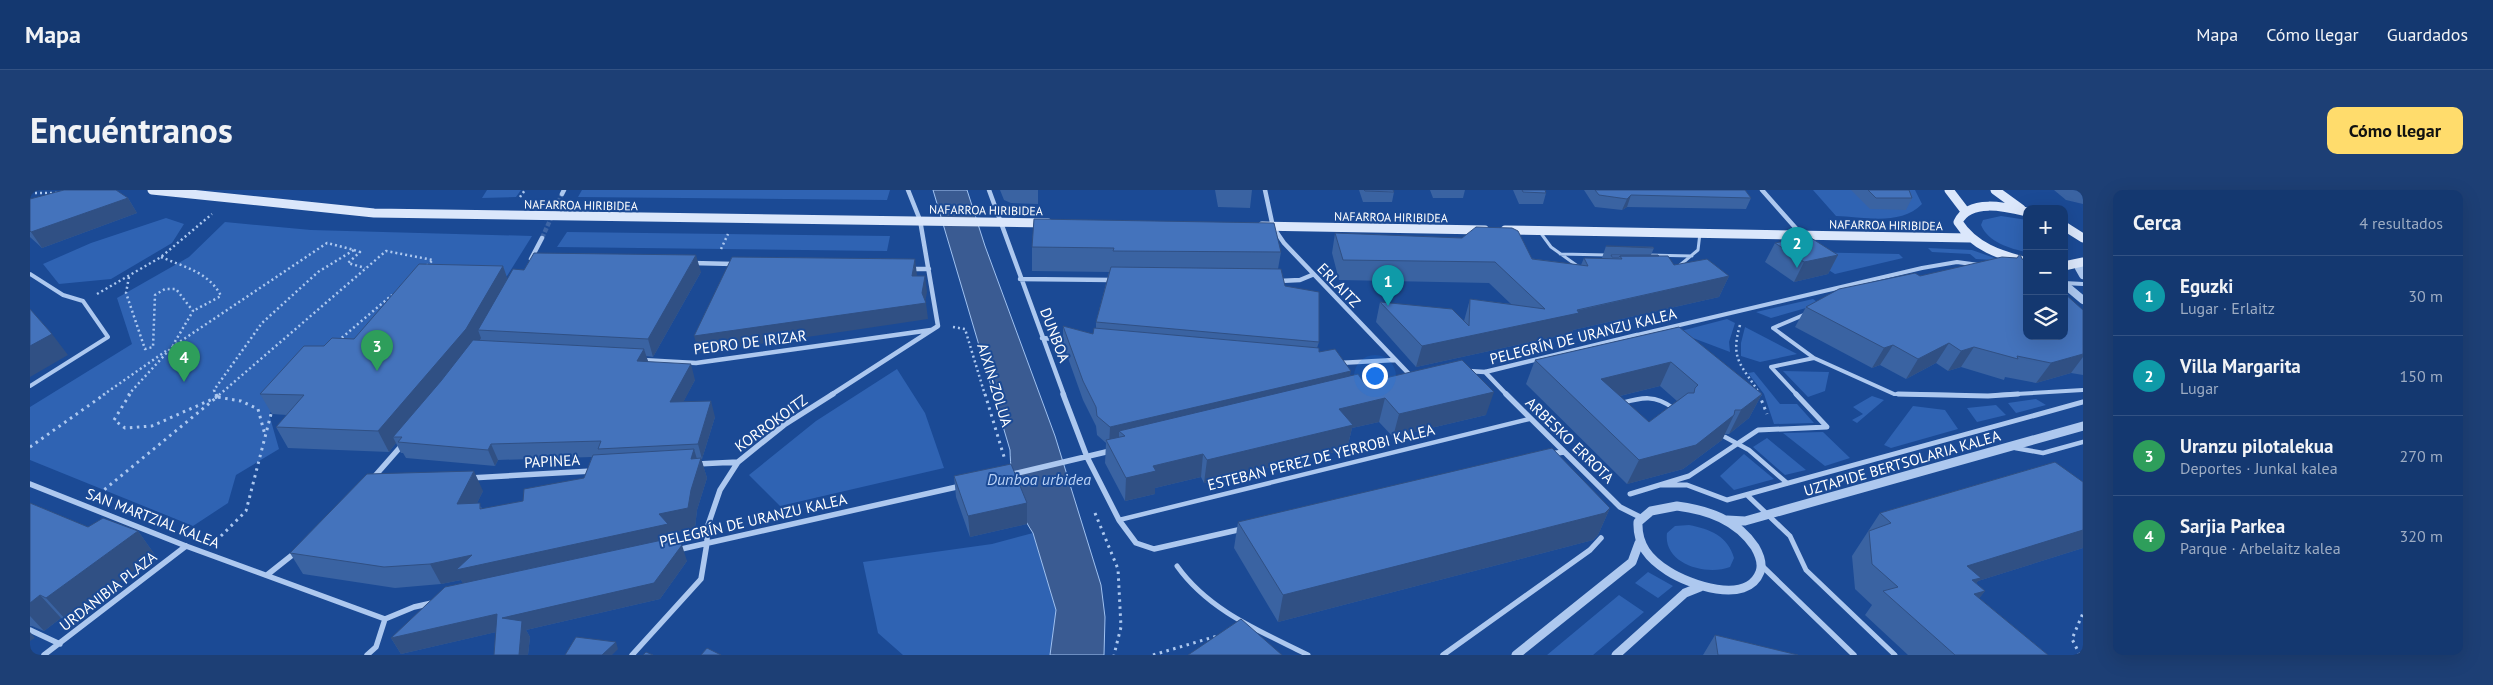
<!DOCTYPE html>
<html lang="es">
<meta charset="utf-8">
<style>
:root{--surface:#143870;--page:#1d3f75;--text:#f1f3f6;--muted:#9dacc3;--line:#335283;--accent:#ffdc6c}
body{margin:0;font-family:"PT Sans",sans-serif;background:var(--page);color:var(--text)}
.controls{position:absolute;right:15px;top:15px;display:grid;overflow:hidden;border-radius:10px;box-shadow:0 5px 20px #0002}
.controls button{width:45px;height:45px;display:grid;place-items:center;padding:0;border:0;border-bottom:1px solid var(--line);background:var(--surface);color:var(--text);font:25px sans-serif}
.you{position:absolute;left:1344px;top:185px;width:18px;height:18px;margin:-12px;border:4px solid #fff;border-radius:50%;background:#1a73e8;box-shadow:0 0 0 8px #1a73e833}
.badge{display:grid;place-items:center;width:32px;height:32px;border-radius:50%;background:var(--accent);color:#fff;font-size:16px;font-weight:700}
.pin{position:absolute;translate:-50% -41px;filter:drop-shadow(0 1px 2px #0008)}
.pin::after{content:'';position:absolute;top:26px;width:18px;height:15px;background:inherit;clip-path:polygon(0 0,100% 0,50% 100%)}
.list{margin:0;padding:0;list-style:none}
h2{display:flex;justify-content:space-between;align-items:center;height:65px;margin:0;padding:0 20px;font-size:21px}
h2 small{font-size:16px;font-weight:400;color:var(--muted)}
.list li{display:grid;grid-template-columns:32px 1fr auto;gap:15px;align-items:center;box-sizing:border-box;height:80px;padding:0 20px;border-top:1px solid var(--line)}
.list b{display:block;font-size:19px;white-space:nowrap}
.list p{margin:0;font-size:16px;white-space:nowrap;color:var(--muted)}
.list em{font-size:16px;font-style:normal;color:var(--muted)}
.icon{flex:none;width:28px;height:28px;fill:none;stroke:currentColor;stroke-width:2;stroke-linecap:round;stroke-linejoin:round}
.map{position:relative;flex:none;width:2053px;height:465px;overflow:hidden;border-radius:10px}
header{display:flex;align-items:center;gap:30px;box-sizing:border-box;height:70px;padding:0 25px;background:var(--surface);border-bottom:1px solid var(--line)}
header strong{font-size:24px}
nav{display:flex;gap:28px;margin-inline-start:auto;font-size:18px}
.intro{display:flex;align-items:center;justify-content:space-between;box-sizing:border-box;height:120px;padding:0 30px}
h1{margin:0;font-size:35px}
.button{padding:12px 22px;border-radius:10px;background:var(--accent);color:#111;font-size:18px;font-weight:700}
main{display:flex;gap:30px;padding:0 30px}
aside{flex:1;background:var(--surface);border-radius:10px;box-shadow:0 5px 20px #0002}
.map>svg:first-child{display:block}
.green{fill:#2f63b3}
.water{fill:#3a5b92;stroke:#a0c2f1}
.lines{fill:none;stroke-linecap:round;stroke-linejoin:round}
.minor-tunnel{stroke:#3d65a5;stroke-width:4.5;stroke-dasharray:4.5 2;stroke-linecap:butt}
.path-far1{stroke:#adc8ef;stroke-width:2.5;stroke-dasharray:2 3;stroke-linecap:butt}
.path{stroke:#adc8ef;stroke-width:3;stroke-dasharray:2.5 4.5;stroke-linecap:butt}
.service-far1{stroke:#adc8ef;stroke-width:3}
.service{stroke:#adc8ef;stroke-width:4.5}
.pedestrian-far1{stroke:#adc8ef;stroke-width:4}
.pedestrian{stroke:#adc8ef;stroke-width:5}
.minor-far1{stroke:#adc8ef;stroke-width:4.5}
.minor{stroke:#adc8ef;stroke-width:5.5}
.tertiary-far1{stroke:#adc8ef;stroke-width:8}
.tertiary{stroke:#adc8ef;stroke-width:9}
.secondary{stroke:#dbe7fb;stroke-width:9}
.wall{fill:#3a63a2;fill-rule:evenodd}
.shaded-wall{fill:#305084}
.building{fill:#4473bc;stroke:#305084;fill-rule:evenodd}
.labels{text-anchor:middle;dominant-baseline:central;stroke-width:4;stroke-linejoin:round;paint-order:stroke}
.far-street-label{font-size:12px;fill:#fff;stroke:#1b4a95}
.street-label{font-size:15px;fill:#fff;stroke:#1b4a95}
.water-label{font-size:16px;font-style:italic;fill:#bad2f6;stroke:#1b4a95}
</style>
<header>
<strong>Mapa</strong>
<nav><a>Mapa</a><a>Cómo llegar</a><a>Guardados</a></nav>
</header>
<div class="intro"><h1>Encuéntranos</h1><a class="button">Cómo llegar</a></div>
<main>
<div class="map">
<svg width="2053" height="465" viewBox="0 0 2053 465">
<rect width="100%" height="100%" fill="#1b4a95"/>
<path class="green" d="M457,0H491L486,7L452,8Z
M552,0H860L857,10L548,7Z
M1783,0H1885L1892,14C1871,36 1834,27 1806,26Z
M1971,26L1997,30V62C1980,59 1958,52 1951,35L1953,30Z
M136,28L154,34L142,53L81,89L29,94L13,74L61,53Z
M195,32L281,40L502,46L477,86L404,85L333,167L284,175L239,224L249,259L206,285L198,313L163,336L0,270V217L102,154L87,108L159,67Z
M537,42L860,46L857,61L527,57Z
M1898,58L1942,60L1987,76L1963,70L1946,69L1940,64L1902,62Z
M1770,62L1869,64L1873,68L1805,84Z
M1783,109L1790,114L1741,128L1726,122Z
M1697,129L1705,133L1699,152L1700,162L1647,142Z
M1715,137L1767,164L1730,172L1711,166V153Z
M867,179L895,223L914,278L750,316L719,285L786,231Z
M1753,181L1799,182L1795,201L1778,207Z
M1724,182L1750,214H1767L1784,233L1744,234L1734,204L1718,183Z
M1842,206L1854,210L1827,233L1822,230L1833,224L1823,217Z
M2006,209L2016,215L1986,223L1978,213Z
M1966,215L1976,225L1947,232L1937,218Z
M1883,216L1915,220L1928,239L1861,258L1854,255Z
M1793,242L1820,268L1795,276L1753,243Z
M1737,248L1776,280L1755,285L1723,257Z
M1714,264L1744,289L1704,300L1690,286Z
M1659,335C1680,339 1698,346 1704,368L1700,377C1676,386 1633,374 1637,343L1645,336Z
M1003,343L1026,420L1020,465H873L848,443L833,372L962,354Z
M1618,382L1643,396L1628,408L1605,393Z
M1589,405L1614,422L1563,465H1517Z"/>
<path class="water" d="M903,0H937L955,56L1025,246L1071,395L1075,427L1074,465H1020L1026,420L1003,343C985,316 981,292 980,260Z"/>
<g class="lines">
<path class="minor-tunnel" d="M512,48L532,4"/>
<path class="path-far1" d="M0,3H27
M490,7L495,0
M691,59L698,44
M324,60L330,62L318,73L335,78
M131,67C154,77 179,82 191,106L163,121
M99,87L96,103L115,159L123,157L125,105L135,99H146L163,121L143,155
M67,104L131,67L182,24
M1710,135C1699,172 1714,176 1730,205
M923,137L935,139L955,205
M308,151L362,105
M73,205L136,161
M98,205L142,157L297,53L324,60L288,82L232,133L184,200L186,205
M189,205L356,61L403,70L395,77"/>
<path class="path" d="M100,204L84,230L95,238L122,236L187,207
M186,204L187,207
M955,204L975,270
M1729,204L1737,224
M187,207L190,204
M0,257L75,204
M69,304L187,207L211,211L228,219L235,245
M1065,323L1088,379L1091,437L1084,465
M186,351L216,321L242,220
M1123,465L1187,446
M2050,465L2042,449L2053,423"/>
<path class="service-far1" d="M1510,42L1521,57L1549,77
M1530,64L1578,65
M1617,65L1662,66
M1650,75L1668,60L1670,43"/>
<path class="service" d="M1592,213C1613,207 1625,205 1643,218
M1695,247L1719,260L1757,293
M1985,258L2013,263L2053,252
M1089,330L1499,229"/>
<path class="pedestrian-far1" d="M0,84L33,105L53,111L78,147L0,196
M2034,93L2053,94
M1743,138L1776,124
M1743,138L1784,168L1741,177L1767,205
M1607,145L1892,78L1927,72L1949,75
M1784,168L1864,204L1927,205
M1968,205L2053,200"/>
<path class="pedestrian" d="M1868,204L1958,206L1988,204
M1630,295H1657L1697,310L2053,212
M1600,304L1659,286L1728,240L1797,237L1766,204
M1717,305L1760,346L1776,380L1865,465
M1147,376C1179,421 1230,441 1278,465"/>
<path class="minor-far1" d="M959,0L1034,205
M1235,0L1243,37L1254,53L1381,186
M1732,0L1771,44
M532,4L534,0
M501,69L512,48
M662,73L704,74
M880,79H899
M990,89L1083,90
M1249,91L1270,90L1282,85
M1012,148L1039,150
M612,170L666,173L901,140
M1309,173L1365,170
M1438,181L1455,182L1607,145
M1455,182L1477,205
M801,205L908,136L890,30L878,0"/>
<path class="minor" d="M1033,204L1057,267L1089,330L1106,353L1124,359L1212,339
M1476,204L1590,317L1612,328
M1522,264L1533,262
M667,274L708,272
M979,285L1080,261
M344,287L373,254
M440,288L562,281
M0,294L156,356L355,429
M647,360L931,296
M1732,376L1824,465
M237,385L266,362
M355,429L384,417L402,413
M0,440L30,454
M14,465L156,356
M337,465L346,457L355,429
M602,465L671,389L677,353V338L690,300L708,272L754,235L803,204
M1413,465L1560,360L1571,348"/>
<path class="tertiary-far1" d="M2052,73L2049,78L2053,85
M2034,94L2053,110"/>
<path class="tertiary" d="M1647,316C1678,320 1707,330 1725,357C1729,364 1733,374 1730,382C1717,416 1658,394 1638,381C1619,369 1607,355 1608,332L1621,321Z
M1697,330L1715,331L2053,236
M1486,465L1602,372L1609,353
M1586,465L1655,403L1670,397"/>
<path class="secondary" d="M122,0L344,23L1018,33
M1919,0L1935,21
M1965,0L1991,19
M1997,22C1976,17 1939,8 1928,32C1944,57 1970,65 1997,72
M1232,36L1455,40
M2034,36L2053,48
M1475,40L1941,48
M2034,76L2053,72"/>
</g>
<path class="wall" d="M970,0H1008V14L981,13L974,10Z
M1185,0H1222L1220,18L1188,17Z
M1329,0H1363L1364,2L1362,12H1333Z
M1400,0H1435L1433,8H1403Z
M1483,0H1515L1516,3L1513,14H1489Z
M1554,0H1715L1721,8L1716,19L1597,17L1592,20L1565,17Z
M1821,0H1879L1882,8L1876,20L1840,19Z
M2024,0H2053V14L2036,10Z
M98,8L107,23L12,58L0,47V9Z
M1004,29L1251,62L1248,79L1255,96L1289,152L1287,158L1289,162L1320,186L1334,193L1456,225L1363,247L1349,232L1322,238L1317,259L1174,293L1171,287L1125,298V304L1095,311L1075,273L1076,253L1067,245L1066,236L1053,210L1033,154V136L1063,144L1066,138V132L1079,82L1002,81V57Z
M1305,43L1551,75L1554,68H1580H1572L1576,56L1624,58L1621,65L1644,75L1699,86L1689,107L1543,140L1542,143L1386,177L1346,132L1350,112L1434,131L1440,109L1481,114L1459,93L1309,90L1302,63Z
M1745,53L1808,65L1798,84L1764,92L1735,72Z
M1992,69L2053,120V185L2041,183L2006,193L1975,187L1974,190L1931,177L1918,181L1906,173L1876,189L1850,175L1842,178L1765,137L1776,117L1890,86Z
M473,76L477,89L671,82L623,167L616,166L618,172L665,190L653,212L685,227L672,269H671L677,288L667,320L665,338L641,343L642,348L657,371L630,409L496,440L500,447L498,465H464L466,442L371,464L361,448L433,393L431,390L411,394L365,398L273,384L260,363L453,301L447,313L453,319L493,311L554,288L562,267L468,270L465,276L376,268L373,263H371L366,253L359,262L258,258L246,237L257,225L242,224L230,204L294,156L324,149Z
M1649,137L1732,204L1719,228L1699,244H1695L1692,250L1653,279L1597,294L1496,194L1505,170ZM1630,196L1647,211L1619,232L1590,206Z
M924,286L997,334L940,347L926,307Z
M2053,292V358L1948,391L1946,393L1955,401L1949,408L2018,465H1878L1835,425L1842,415L1825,399L1822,366L1850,323Z
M0,313L58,337L108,341L125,365L37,431L31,428L14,441L2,436H0Z
M1580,318L1568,345L1563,350L1248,432L1204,358L1208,332Z
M1685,445L1768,465H1673Z"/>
<path class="shaded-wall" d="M1601,5L1597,17L1592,20L1597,9Z
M98,8L107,23L12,58L1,42Z
M666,65L671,82L623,167L618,149Z
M1808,65L1798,84L1764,92L1774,72Z
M885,69L887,85L883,102L882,86Z
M473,76L480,96L448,140L451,148L445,159L363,247L366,253L359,262L348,241Z
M895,86L897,102L895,113H896L898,129L669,163L664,146L892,103Z
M1699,86L1689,107L1543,140L1542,143L1386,177L1392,156Z
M22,144L38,165L0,187V156Z
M1919,153L1906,173L1876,189L1888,169Z
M1863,155L1850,175L1842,178L1854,158Z
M1944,157L1931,177L1918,181L1931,161Z
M614,159L619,174L607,171Z
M2053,164V167L2041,183L2006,193L2021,173Z
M1641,172L1630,196L1561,213L1571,189Z
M661,174L665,190L645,228L640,212Z
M1321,181L1317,199L1089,241V254L1079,256L1080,237Z
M1464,202L1456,225L1363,247L1369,224Z
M1732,204L1719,228L1699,244L1711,220Z
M1355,208L1349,232L1322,238L1317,259L1174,293L1177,270L1309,219Z
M681,211L685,227L672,269L668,254Z
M1704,225L1692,250L1653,279L1597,294L1609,270Z
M461,254L468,270L465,276L458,260Z
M664,259L669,276L671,268L677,288L667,320L665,338L641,343L644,355L436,401L431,390L411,394L400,374L629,324L661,269Z
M1173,264L1171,287L1125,298V304L1095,311L1096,288L1123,276Z
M444,281L453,301L437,334L427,314Z
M997,313V334L940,347L938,326Z
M1580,318L1568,345L1563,350L1248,432L1253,405Z
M2053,339V358L1948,391L1931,413L1937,376Z
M108,341L125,365L37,431L16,408Z
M652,355L657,371L630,409L496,440L500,447L498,465H489L472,428Z
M1955,401L1935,426L1944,404Z
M10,405L31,428L14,441L0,426V413Z
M467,424L475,440L371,464L361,448Z
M0,442L5,448L0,451Z
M586,452L588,459L582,465H572Z"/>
<path class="building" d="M34,0H86L98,8L1,42L0,41V9Z
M1334,0H1363L1364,2L1335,1Z
M1492,0H1515L1516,3L1493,2Z
M1565,0H1715L1721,8L1601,5L1597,9L1569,5Z
M1838,0H1879L1882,8H1846Z
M1004,29L1244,33L1251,62L1083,61L1084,58L1002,57Z
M1446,37L1482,38L1488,41L1502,69L1558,76L1554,68L1592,69L1590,66H1638L1644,75L1677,69L1699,86L1547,120L1549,123L1392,156L1350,112L1422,119L1439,136L1440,109L1515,119L1465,72L1313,70L1305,43L1432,48Z
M1778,46L1808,65L1774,72L1745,53Z
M1576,56L1623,57L1624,58Z
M504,63L666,65L618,149L448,140L483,79L494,80Z
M1990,64L1992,69L1997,70V146H2034V103L2053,120V164L2021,173L1987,166L1988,169L1944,157L1931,161L1919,153L1888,169L1863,155L1854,158L1776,117L1809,99L1885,83L1890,86L1972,67L1987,68Z
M1581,65H1628L1629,66H1590L1589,67H1582Z
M702,67L885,69L882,86H895L892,103L896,113L664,146Z
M389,74L473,76L436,139L348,241L246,237L274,205L230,204L274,156H294L302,148L324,149Z
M1081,77L1251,79L1255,96L1289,102V152L1066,132Z
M0,119L22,144L0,156Z
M1033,136L1063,144L1064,138L1289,158V162L1305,159L1321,181L1080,237L1067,226L1066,217L1053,191Z
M1649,137L1732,204L1711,220H1705L1704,225L1666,255L1609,270L1505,170ZM1641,172L1668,195L1665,198L1664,203H1658L1619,232L1571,189Z
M443,150L614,159L607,171L661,174L640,212L681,211L668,254L568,259L571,251L461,254L458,260L368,252L372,247H363L411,191Z
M1432,170L1464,202L1369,224L1355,208L1309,219L1323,235L1177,270L1173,264L1123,276L1126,281L1096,288L1076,250L1095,246L1089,241L1328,184L1334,193Z
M1522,258L1580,318L1575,323L1253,405L1208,332Z
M664,259L661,269L671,268L661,300L658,318L629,324L638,334L426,380L442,365L400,374L354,377L260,363L337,284L444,281L427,314L450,313V319L493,311L494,299L554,288L563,265Z
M2025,272L2053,292V340L1937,376L1951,388L1942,390L1955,401L1944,404L2018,465H1925L1853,401L1868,397L1842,374L1839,341L1861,333L1850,323Z
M981,274L997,313L938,326L924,286Z
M0,313L58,337L73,328L108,341L16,408L10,405L0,413Z
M646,347L652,355L624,393L472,428L492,431L489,465H464L467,424L361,448L415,397Z
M1211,429L1252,465H1158Z
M1685,445L1768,465H1688Z
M546,447L586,452L572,465H535Z
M677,458L691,465H671Z
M616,462L623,465H613Z"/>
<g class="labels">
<g class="far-street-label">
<text transform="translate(551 15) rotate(1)">NAFARROA HIRIBIDEA</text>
<text transform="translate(956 20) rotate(1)">NAFARROA HIRIBIDEA</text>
<text transform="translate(1361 27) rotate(1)">NAFARROA HIRIBIDEA</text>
<text transform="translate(1856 35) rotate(1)">NAFARROA HIRIBIDEA</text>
</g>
<g class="street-label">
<text transform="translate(1309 95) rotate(46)">ERLAITZ</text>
<text transform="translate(1025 145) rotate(69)">DUNBOA</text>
<text transform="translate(1553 146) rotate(-14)">PELEGRÍN DE URANZU KALEA</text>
<text transform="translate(720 152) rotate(-7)">PEDRO DE IRIZAR</text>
<text transform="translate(965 195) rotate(73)">AIXIN-ZOLUA</text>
<text transform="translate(741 233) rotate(-36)">KORROKOITZ</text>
<text transform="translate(1540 250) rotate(44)">ARBESKO ERROTA</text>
<text transform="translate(1291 267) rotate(-14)">ESTEBAN PEREZ DE YERROBI KALEA</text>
<text transform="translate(522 271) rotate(-3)">PAPINEA</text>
<text transform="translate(1872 273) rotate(-16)">UZTAPIDE BERTSOLARIA KALEA</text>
<text transform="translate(123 328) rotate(21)">SAN MARTZIAL KALEA</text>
<text transform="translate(723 330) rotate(-13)">PELEGRÍN DE URANZU KALEA</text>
<text transform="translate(78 401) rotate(-38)">URDANIBIA PLAZA</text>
</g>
<g class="water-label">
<text x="1009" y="289">Dunboa urbidea</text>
</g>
</g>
</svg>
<div class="controls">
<button>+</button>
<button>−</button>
<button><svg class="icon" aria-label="layers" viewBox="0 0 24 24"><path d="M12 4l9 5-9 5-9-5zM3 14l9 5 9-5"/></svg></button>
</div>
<div class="you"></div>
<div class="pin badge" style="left:1358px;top:116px;background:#0f9aa8">1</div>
<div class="pin badge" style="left:1767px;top:78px;background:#0f9aa8">2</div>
<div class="pin badge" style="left:347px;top:181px;background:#2e9e5b">3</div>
<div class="pin badge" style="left:154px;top:192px;background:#2e9e5b">4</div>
</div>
<aside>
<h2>Cerca<small>4 resultados</small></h2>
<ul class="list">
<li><span class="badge" style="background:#0f9aa8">1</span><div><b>Eguzki</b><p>Lugar · Erlaitz</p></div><em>30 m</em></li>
<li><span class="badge" style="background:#0f9aa8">2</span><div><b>Villa Margarita</b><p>Lugar</p></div><em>150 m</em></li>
<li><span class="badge" style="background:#2e9e5b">3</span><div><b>Uranzu pilotalekua</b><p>Deportes · Junkal kalea</p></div><em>270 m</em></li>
<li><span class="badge" style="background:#2e9e5b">4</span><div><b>Sarjia Parkea</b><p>Parque · Arbelaitz kalea</p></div><em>320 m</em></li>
</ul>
</aside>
</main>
